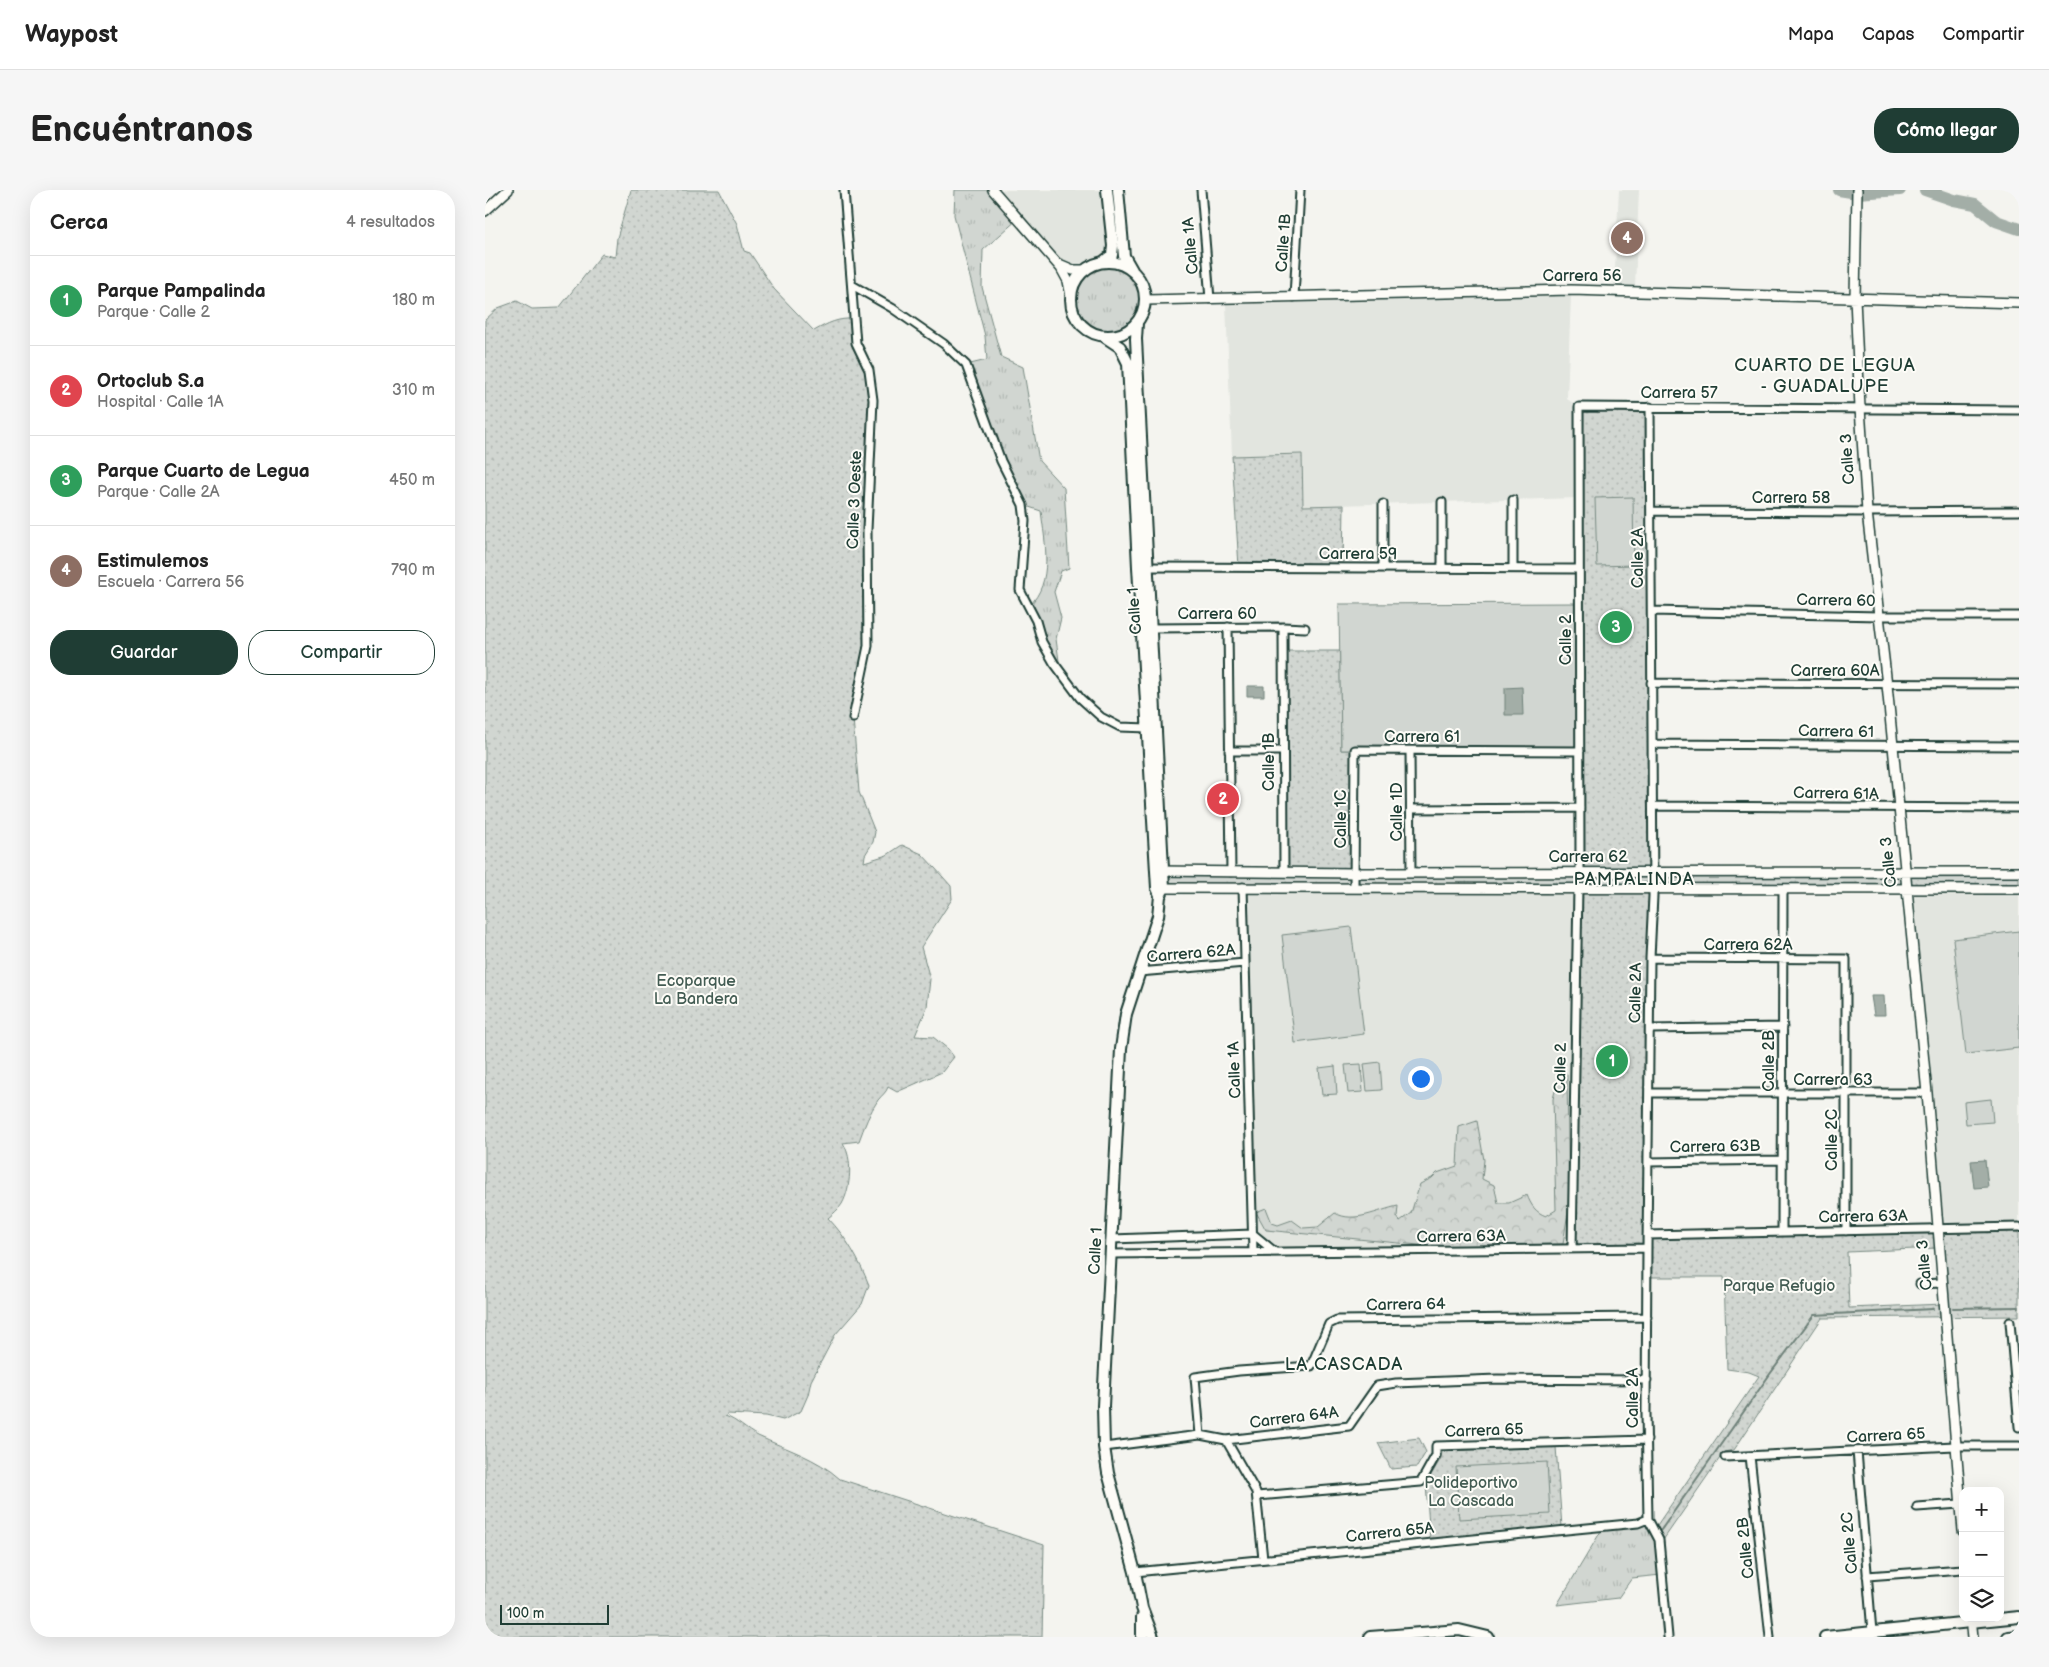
<!DOCTYPE html>
<html lang="es">
<meta charset="utf-8">
<style>
:root{--surface:#fff;--page:#f6f6f6;--text:#222;--muted:#767676;--line:#e0e0e0;--accent:#1f3d34}
body{margin:0;font-family:"Balsamiq Sans",sans-serif;background:var(--page);color:var(--text)}
.controls{position:absolute;right:15px;bottom:15px;display:grid;overflow:hidden;border-radius:10px;box-shadow:0 5px 20px #0002}
.controls button{width:45px;height:45px;display:grid;place-items:center;padding:0;border:0;border-bottom:1px solid var(--line);background:var(--surface);color:var(--text);font:25px sans-serif}
.scale{position:absolute;left:15px;bottom:12px;width:109px;box-sizing:border-box;padding-left:5px;border:2px solid #1f3d34;border-top:0;font-size:14px;line-height:18px;white-space:nowrap;color:#1f3d34;-webkit-text-stroke:4px #fdfcf7;paint-order:stroke}
.you{position:absolute;left:935px;top:888px;width:18px;height:18px;margin:-12px;border:4px solid #fff;border-radius:50%;background:#1a73e8;box-shadow:0 0 0 8px #1a73e833}
.badge{display:grid;place-items:center;width:32px;height:32px;border-radius:50%;background:var(--accent);color:#fff;font-size:16px;font-weight:700}
.pin{position:absolute;translate:-50% -50%;border:2px solid #fff;box-shadow:0 1px 5px #0006}
.list{margin:0;padding:0;list-style:none}
h2{display:flex;justify-content:space-between;align-items:center;height:65px;margin:0;padding:0 20px;font-size:21px}
h2 small{font-size:16px;font-weight:400;color:var(--muted)}
.list li{display:grid;grid-template-columns:32px 1fr auto;gap:15px;align-items:center;box-sizing:border-box;height:90px;padding:0 20px;border-top:1px solid var(--line)}
.list b{display:block;font-size:19px;white-space:nowrap}
.list p{margin:0;font-size:16px;white-space:nowrap;color:var(--muted)}
.list em{font-size:16px;font-style:normal;color:var(--muted)}
.actions{display:flex;gap:10px;padding:15px 20px}
.actions a{flex:1;padding:11px 0;border:1px solid var(--accent);border-radius:20px;text-align:center;font-size:18px;color:var(--accent)}
.actions .main{background:var(--accent);color:#fff}
.icon{flex:none;width:28px;height:28px;fill:none;stroke:currentColor;stroke-width:2;stroke-linecap:round;stroke-linejoin:round}
.map{position:relative;flex:none;width:1534px;height:1447px;overflow:hidden;border-radius:20px}
header{display:flex;align-items:center;gap:30px;box-sizing:border-box;height:70px;padding:0 25px;background:var(--surface);border-bottom:1px solid var(--line)}
header strong{font-size:24px}
nav{display:flex;gap:28px;margin-inline-start:auto;font-size:18px}
.intro{display:flex;align-items:center;justify-content:space-between;box-sizing:border-box;height:120px;padding:0 30px}
h1{margin:0;font-size:35px}
.button{padding:12px 22px;border-radius:20px;background:var(--accent);color:#fff;font-size:18px;font-weight:700}
main{display:flex;gap:30px;padding:0 30px}
aside{flex:1;background:var(--surface);border-radius:20px;box-shadow:0 5px 20px #0002}
.map>svg:first-child{display:block}
.built{fill:#e2e5df}
.grass{fill:url(#grass-tufts);stroke:#788a82}
.forest{fill:url(#forest-crowns);stroke:#788a82}
.park{fill:url(#park-dots);stroke:#788a82;fill-rule:evenodd}
.pitch{fill:#d1d6d1;stroke:#788a82}
.water{fill:#a3aea7;stroke:#6e8179}
.lines{fill:none;stroke-linecap:round;stroke-linejoin:round}
.stream{stroke:#6e8179;stroke-width:2}
.river{stroke:#a3aea7;stroke-width:12}
.minor-casing{stroke:#1f3d34;stroke-width:11}
.tertiary-casing{stroke:#1f3d34;stroke-width:12}
.secondary-casing{stroke:#1f3d34;stroke-width:14}
.minor{stroke:#fdfcf7;stroke-width:7}
.tertiary{stroke:#fdfcf7;stroke-width:9}
.secondary{stroke:#fdfcf7;stroke-width:10}
.labels{text-anchor:middle;dominant-baseline:central;stroke-width:4;stroke-linejoin:round;paint-order:stroke}
.street-label{font-size:16px;fill:#1f3d34;stroke:#fdfcf7}
.park-label{font-size:16px;fill:#435c53;stroke:#fdfcf7}
.neighbourhood-label{font-size:18px;letter-spacing:1px;fill:#1f3d34;stroke:#fdfcf7}
</style>
<header>
<strong>Waypost</strong>
<nav><a>Mapa</a><a>Capas</a><a>Compartir</a></nav>
</header>
<div class="intro"><h1>Encuéntranos</h1><a class="button">Cómo llegar</a></div>
<main>
<aside>
<h2>Cerca<small>4 resultados</small></h2>
<ul class="list">
<li><span class="badge" style="background:#2e9e5b">1</span><div><b>Parque Pampalinda</b><p>Parque · Calle 2</p></div><em>180 m</em></li>
<li><span class="badge" style="background:#e0444e">2</span><div><b>Ortoclub S.a</b><p>Hospital · Calle 1A</p></div><em>310 m</em></li>
<li><span class="badge" style="background:#2e9e5b">3</span><div><b>Parque Cuarto de Legua</b><p>Parque · Calle 2A</p></div><em>450 m</em></li>
<li><span class="badge" style="background:#8d6e63">4</span><div><b>Estimulemos</b><p>Escuela · Carrera 56</p></div><em>790 m</em></li>
</ul>
<div class="actions"><a class="main">Guardar</a><a>Compartir</a></div>
</aside>
<div class="map">
<svg width="1534" height="1447" viewBox="0 0 1534 1447">
<defs>
<pattern id="grass-tufts" width="24" height="20" patternUnits="userSpaceOnUse" patternTransform="scale(1.25)"><rect width="24" height="20" fill="#d1d6d1"/><path d="M3 7l-1-3M5 7V3M7 7l1-3M15 17l-1-3M17 17v-4M19 17l1-3" fill="none" stroke="#b3b9b4"/></pattern>
<pattern id="forest-crowns" width="20" height="18" patternUnits="userSpaceOnUse" patternTransform="scale(1.25)"><rect width="20" height="18" fill="#d1d6d1"/><path d="M2 6a3 3 0 1 1 6 0M12 15a3 3 0 1 1 6 0" fill="none" stroke="#b3b9b4"/></pattern>
<pattern id="park-dots" width="8" height="8" patternUnits="userSpaceOnUse" patternTransform="scale(1.25)"><rect width="8" height="8" fill="#d1d6d1"/><path d="M2 2h.1M6 6h.1" fill="none" stroke="#b3b9b4" stroke-width="1.8" stroke-linecap="round"/></pattern>
</defs>
<rect width="100%" height="100%" fill="#f4f4ef"/>
<filter id="ink" filterUnits="userSpaceOnUse"><feTurbulence type="fractalNoise" baseFrequency=".02" numOctaves="2"/><feDisplacementMap in="SourceGraphic" scale="10" xChannelSelector="R" yChannelSelector="G"/><feConvolveMatrix kernelMatrix="1 2 1 2 8 2 1 2 1" color-interpolation-filters="sRGB"/></filter>
<g filter="url(#ink)">
<path class="built" d="M515,0H622L628,56L618,72L600,80L582,78L511,4Z
M1134,0H1154L1150,97H1129Z
M1086,106L1082,209L1094,217V308L818,316L817,264L747,266L741,114Z
M758,697H1093L1087,1059L768,1062Z
M1534,699V1037L1452,1039L1422,700Z"/>
<path class="grass" d="M470,0H508L533,29L498,60L497,97L516,167L538,177L554,271L579,298L584,378L576,381L569,402L576,428L571,449L575,478L569,473L544,416C569,392 560,353 556,321L538,315L516,271L481,175L502,170L500,146L469,25Z
M586 109a37 37 0 1 1 74 0a37 37 0 1 1-74 0Z
M679,681L1534,682V699L679,698Z
M1163,1329L1174,1350L1176,1385L1147,1388L1133,1408L1072,1415L1119,1336Z"/>
<path class="forest" d="M1082,884L1084,1015L1078,1054L954,1057L781,1040L771,1022L781,1018L787,1033L793,1035L807,1030L818,1038L833,1037L850,1023C869,1034 893,1020 913,1016L912,1027L915,1031L926,1023L935,994L947,988L952,983L972,976L974,937L992,931L999,970L997,989L1009,995L1013,1013H1024L1042,1005C1046,1015 1050,1022 1061,1026L1071,1020L1068,909L1072,893Z"/>
<path class="park" d="M146,0H234L252,34L259,61L265,63L289,99L329,141C343,133 353,128 369,129L371,153L384,180L388,210L382,340L383,456L368,528L374,602L390,642L388,652L380,665L379,672L402,665L417,655L437,664L450,678L466,696L467,709L436,757L445,789L442,817L430,846L448,847L463,859L469,867L457,882L412,902L403,897C401,903 397,905 393,910C385,922 379,937 374,951L358,953C368,968 366,998 357,1014C354,1019 348,1024 343,1028C362,1048 374,1070 384,1095L377,1114L350,1145L326,1191L323,1205L316,1221L298,1230L281,1226L243,1224L240,1226C252,1230 261,1240 273,1246C301,1259 332,1268 355,1289L559,1355L557,1447H0V130L13,118L32,111L47,119L74,118L117,64L130,67L132,48Z
M1094,217H1165L1168,682H1095Z
M817,264L818,316L859,315L858,377H754L747,266Z
M799,461H855L856,560H870L869,683L799,682Z
M1093,697L1168,698L1162,1044L1534,1037V1126L1337,1128L1249,1260L1239,1262L1174,1356L1168,1341L1274,1186L1264,1182L1242,1179L1239,1087H1162L1161,1058L1087,1059ZM1453,1058L1458,1114L1364,1118L1362,1062Z
M934,1248L941,1262L932,1277L906,1279L893,1253Z
M1071,1257L1077,1337L945,1350L941,1294L956,1268L957,1261Z"/>
<path class="pitch" d="M1148,307L1149,375L1112,376L1110,308Z
M1094,413L1095,561L856,560L854,414Z
M866,737L879,844L810,853L797,745Z
M1534,741V858L1481,864L1468,749Z
M895,872L897,900L882,901L879,874Z
M876,874L878,902L863,903L860,875Z
M850,876L852,904L837,905L834,878Z
M1506,909L1508,932L1481,934L1479,912Z
M1062,1272L1065,1324L974,1329L971,1277Z"/>
<path class="water" d="M762,496H779V506H762Z
M1037,497L1038,525H1020V498Z
M1386,806H1399L1400,825H1389Z
M1500,970L1503,997L1489,998L1486,971Z"/>
<g class="lines">
<path class="stream" d="M1468,1118L1534,1117
M1176,1340L1285,1184L1329,1125L1448,1119"/>
<path class="river" d="M1354,0L1372,3L1415,0
M1440,0L1469,10L1490,14L1511,31L1534,39"/>
<g class="minor-casing">
<path id="minor" d="M359,0L371,153L384,180L388,210L382,340L383,456L368,528
M716,0L725,109
M367,95L407,118L459,154L481,175L516,271L538,315L540,331L535,400L551,431L557,452L569,473L595,508L616,527L635,537L663,538
M809,107L815,0
M1165,217L1168,706L1165,768L1162,1058L1161,1223L1163,1329L1174,1350L1183,1447
M957,312V378
M1167,321L1382,322L1534,321
M659,377L1094,379
M898,378V314
M1028,378V310
M1167,421L1395,426H1534
M743,437L746,682
M798,437L820,438
M666,438L798,437L799,682
M1166,493L1534,494
M1168,554L1534,556
M744,561H798
M925,561L926,682
M1168,616L1534,618
M926,619L1095,618
M1095,682L1094,217L1534,220
M758,697L768,1062
M869,697L870,560L1095,561
M1165,768L1361,769V1041
M654,782L760,773
M1165,839L1298,837
M1164,903H1442
M1163,972L1297,970
M1297,1042L1298,700
M1162,1045L1534,1037
M627,1049L768,1044L790,1062
M1087,1059L1093,697
M626,1064L1162,1058
M1435,1094L1456,1093
M1525,1132L1534,1237
M715,1245L710,1187L754,1181L826,1176L844,1134L852,1130L1162,1127
M741,1250L771,1302L778,1369
M619,1257L715,1245L741,1250L864,1236L892,1196L911,1193L1012,1189L1162,1190
M1372,1261L1387,1442
M1265,1266L1285,1447
M1240,1267L1470,1256H1534
M772,1306L936,1292L951,1265V1256L1162,1250
M1432,1317L1475,1314
M650,1382L1153,1333L1163,1329
M1382,1386L1478,1379"/>
</g>
<g class="tertiary-casing">
<path id="tertiary" d="M508,0L576,78L583,91L586,106
M1372,0L1370,108L1375,218L1382,322L1402,495L1442,903L1478,1341
M0,21L23,0
M574,74L588,80H600
M661,110L1086,100L1534,113
M672,681L869,683L1534,682
M672,698L1534,699
M1486,1428L1488,1447"/>
</g>
<g class="secondary-casing">
<path id="secondary" d="M633,0L639,66L647,80
M586 109a37 37 0 1 1 74 0a37 37 0 1 1-74 0Z
M618,72L627,65L628,56L622,0
M652,133L651,149L679,698L675,706L673,726L641,824L636,859L618,1216L619,1257L623,1283L650,1382L657,1418L668,1447
M620,147L635,157L643,173L653,377L672,698L675,705
M657,1427V1447
M885,1447L974,1440L1003,1447
M1340,1447L1534,1427
M1523,1447L1534,1446"/>
</g>
<use href="#minor" class="minor"/>
<use href="#tertiary" class="tertiary"/>
<use href="#secondary" class="secondary"/>
</g>
</g>
<g class="labels">
<g class="street-label">
<text transform="translate(799 53) rotate(-86)">Calle 1B</text>
<text transform="translate(706 56) rotate(-95)">Calle 1A</text>
<text x="1097" y="86">Carrera 56</text>
<text x="1194" y="203">Carrera 57</text>
<text transform="translate(1363 269) rotate(-94)">Calle 3</text>
<text x="1306" y="308">Carrera 58</text>
<text transform="translate(370 310) rotate(-88)">Calle 3 Oeste</text>
<text x="873" y="364">Carrera 59</text>
<text transform="translate(1153 368) rotate(-90)">Calle 2A</text>
<text transform="translate(1351 411) rotate(1)">Carrera 60</text>
<text transform="translate(650 421) rotate(-94)">Calle 1</text>
<text x="732" y="424">Carrera 60</text>
<text transform="translate(1081 450) rotate(-90)">Calle 2</text>
<text x="1350" y="481">Carrera 60A</text>
<text transform="translate(1351 542) rotate(1)">Carrera 61</text>
<text x="937" y="547">Carrera 61</text>
<text transform="translate(784 572) rotate(-90)">Calle 1B</text>
<text transform="translate(1351 604) rotate(1)">Carrera 61A</text>
<text transform="translate(912 622) rotate(-90)">Calle 1D</text>
<text transform="translate(856 629) rotate(-90)">Calle 1C</text>
<text x="1103" y="667">Carrera 62</text>
<text transform="translate(1404 672) rotate(-96)">Calle 3</text>
<text x="1263" y="755">Carrera 62A</text>
<text transform="translate(706 764) rotate(-5)">Carrera 62A</text>
<text transform="translate(1151 803) rotate(-89)">Calle 2A</text>
<text transform="translate(1284 871) rotate(-90)">Calle 2B</text>
<text transform="translate(1076 878) rotate(-89)">Calle 2</text>
<text transform="translate(750 880) rotate(-92)">Calle 1A</text>
<text x="1348" y="890">Carrera 63</text>
<text transform="translate(1347 950) rotate(-90)">Calle 2C</text>
<text transform="translate(1230 957) rotate(-1)">Carrera 63B</text>
<text transform="translate(1378 1027) rotate(-1)">Carrera 63A</text>
<text transform="translate(976 1047) rotate(-1)">Carrera 63A</text>
<text transform="translate(611 1061) rotate(-87)">Calle 1</text>
<text transform="translate(1440 1075) rotate(-95)">Calle 3</text>
<text transform="translate(921 1115) rotate(-1)">Carrera 64</text>
<text transform="translate(1148 1208) rotate(-90)">Calle 2A</text>
<text transform="translate(809 1228) rotate(-7)">Carrera 64A</text>
<text transform="translate(999 1241) rotate(-2)">Carrera 65</text>
<text transform="translate(1401 1246) rotate(-3)">Carrera 65</text>
<text transform="translate(905 1343) rotate(-6)">Carrera 65A</text>
<text transform="translate(1365 1353) rotate(-95)">Calle 2C</text>
<text transform="translate(1261 1358) rotate(-96)">Calle 2B</text>
</g>
<g class="park-label">
<text x="211" y="791">Ecoparque<tspan x="211" dy="18">La Bandera</tspan></text>
<text x="1294" y="1096">Parque Refugio</text>
<text x="986" y="1293">Polideportivo<tspan x="986" dy="18">La Cascada</tspan></text>
</g>
<g class="neighbourhood-label">
<text x="1340" y="175">CUARTO DE LEGUA<tspan x="1340" dy="21">- GUADALUPE</tspan></text>
<text x="1149" y="689">PAMPALINDA</text>
<text x="859" y="1174">LA CASCADA</text>
</g>
</g>
</svg>
<div class="controls">
<button>+</button>
<button>−</button>
<button><svg class="icon" aria-label="layers" viewBox="0 0 24 24"><path d="M12 4l9 5-9 5-9-5zM3 14l9 5 9-5"/></svg></button>
</div>
<div class="scale">100 m</div>
<div class="you"></div>
<div class="pin badge" style="left:1127px;top:871px;background:#2e9e5b">1</div>
<div class="pin badge" style="left:738px;top:609px;background:#e0444e">2</div>
<div class="pin badge" style="left:1131px;top:437px;background:#2e9e5b">3</div>
<div class="pin badge" style="left:1142px;top:48px;background:#8d6e63">4</div>
</div>
</main>
